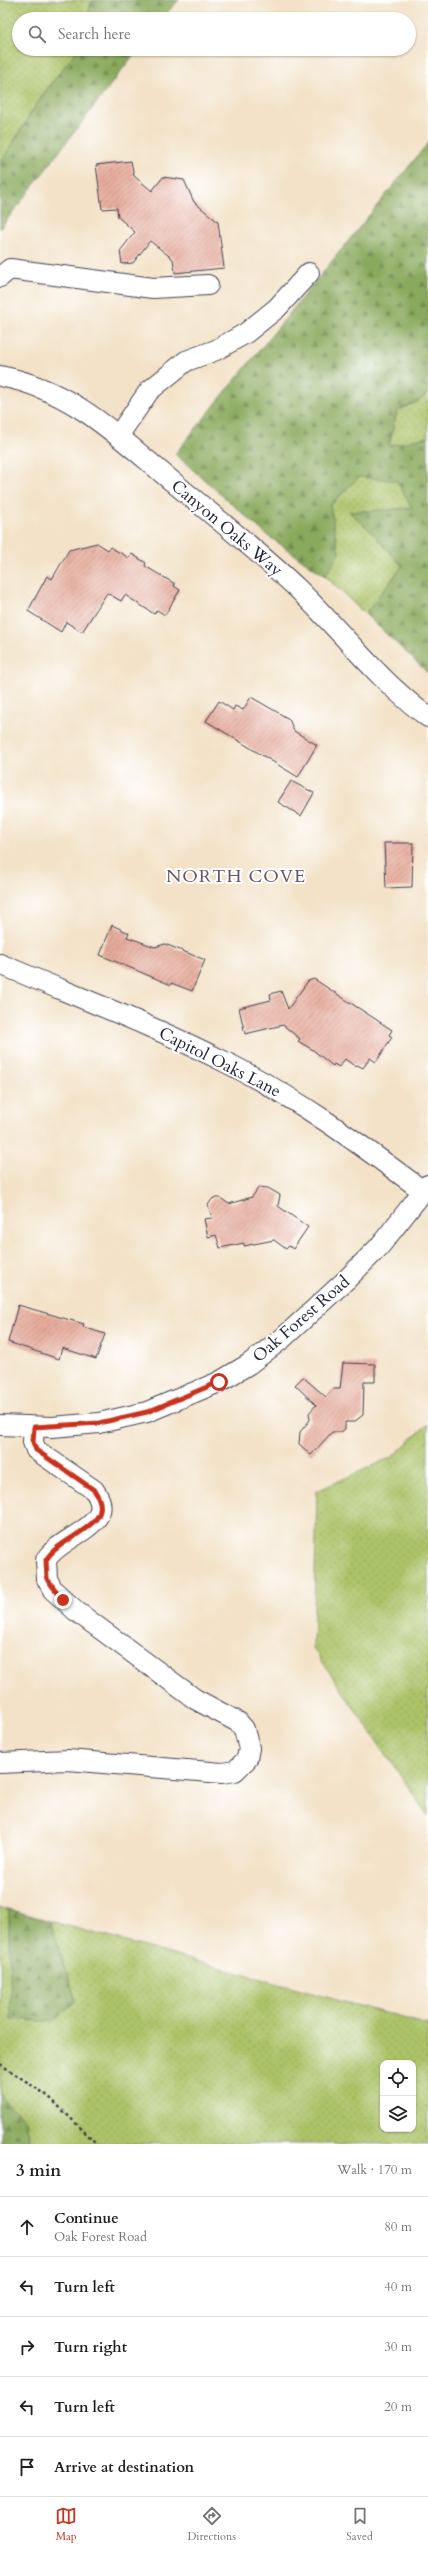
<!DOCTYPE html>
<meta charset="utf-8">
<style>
:root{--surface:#fff;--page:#f6f6f6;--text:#202124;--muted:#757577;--line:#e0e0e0;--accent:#c8321e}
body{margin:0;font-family:Cardo,serif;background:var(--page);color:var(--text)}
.controls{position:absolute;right:12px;bottom:12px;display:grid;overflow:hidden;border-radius:8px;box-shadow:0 1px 3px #0004}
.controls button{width:36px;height:36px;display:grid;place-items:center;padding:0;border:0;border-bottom:1px solid var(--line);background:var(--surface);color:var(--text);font:20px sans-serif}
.stop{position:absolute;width:12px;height:12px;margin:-9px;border:3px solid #c8321e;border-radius:50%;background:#fff}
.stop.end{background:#c8321e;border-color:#fff;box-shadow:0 1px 4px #0008}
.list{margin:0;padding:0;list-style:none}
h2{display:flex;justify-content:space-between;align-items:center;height:52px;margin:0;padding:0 16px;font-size:17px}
h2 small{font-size:13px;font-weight:400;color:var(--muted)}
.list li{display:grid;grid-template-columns:26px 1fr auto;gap:12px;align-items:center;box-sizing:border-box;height:60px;padding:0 16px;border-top:1px solid var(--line)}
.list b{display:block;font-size:15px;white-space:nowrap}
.list p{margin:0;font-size:13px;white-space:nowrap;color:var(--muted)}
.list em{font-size:13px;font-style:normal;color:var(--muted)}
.icon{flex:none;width:22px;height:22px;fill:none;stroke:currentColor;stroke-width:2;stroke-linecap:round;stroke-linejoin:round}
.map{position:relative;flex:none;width:428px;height:2144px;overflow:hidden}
.search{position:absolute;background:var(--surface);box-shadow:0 1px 3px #0004;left:12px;right:12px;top:12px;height:44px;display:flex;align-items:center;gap:10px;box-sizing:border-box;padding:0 14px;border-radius:22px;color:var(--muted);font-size:15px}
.sheet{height:352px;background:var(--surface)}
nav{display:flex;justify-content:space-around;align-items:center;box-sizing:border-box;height:56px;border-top:1px solid var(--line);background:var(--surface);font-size:11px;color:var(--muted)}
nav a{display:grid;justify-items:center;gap:2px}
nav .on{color:var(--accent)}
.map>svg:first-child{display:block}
.grass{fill:url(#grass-dots);stroke:#677251;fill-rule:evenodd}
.forest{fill:url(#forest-firs);stroke:#56664c}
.building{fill:url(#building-hatch)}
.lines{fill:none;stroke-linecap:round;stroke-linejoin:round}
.minor-casing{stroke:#413f50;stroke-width:22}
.path{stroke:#413f50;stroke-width:2.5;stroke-dasharray:3 3;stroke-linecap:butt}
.minor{stroke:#fff;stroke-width:20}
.route{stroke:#c8321e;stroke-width:5}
.labels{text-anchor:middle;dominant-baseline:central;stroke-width:4;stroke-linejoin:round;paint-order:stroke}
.street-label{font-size:17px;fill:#22223b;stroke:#fff}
.neighbourhood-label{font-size:18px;letter-spacing:1px;fill:#67525d;stroke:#fff}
</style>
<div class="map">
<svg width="428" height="2144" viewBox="0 0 428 2144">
<defs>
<pattern id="grass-dots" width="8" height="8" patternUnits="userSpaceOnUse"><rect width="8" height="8" fill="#acc367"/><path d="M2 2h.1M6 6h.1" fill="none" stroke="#94a75a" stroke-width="1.8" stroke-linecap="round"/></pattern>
<pattern id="forest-firs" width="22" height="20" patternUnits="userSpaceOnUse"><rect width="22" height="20" fill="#89a95c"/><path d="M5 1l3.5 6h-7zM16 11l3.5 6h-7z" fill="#70894d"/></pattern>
<pattern id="building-hatch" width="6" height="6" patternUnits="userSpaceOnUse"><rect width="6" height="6" fill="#e7ac9b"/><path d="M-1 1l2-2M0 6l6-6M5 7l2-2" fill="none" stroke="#bb8c80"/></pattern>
</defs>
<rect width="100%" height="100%" fill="#fff"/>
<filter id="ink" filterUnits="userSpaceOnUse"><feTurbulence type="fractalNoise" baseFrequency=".025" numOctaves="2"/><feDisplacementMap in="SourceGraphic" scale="8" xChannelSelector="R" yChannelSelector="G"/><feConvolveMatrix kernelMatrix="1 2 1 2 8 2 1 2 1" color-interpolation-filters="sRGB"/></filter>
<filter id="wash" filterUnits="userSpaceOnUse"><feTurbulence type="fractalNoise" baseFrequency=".012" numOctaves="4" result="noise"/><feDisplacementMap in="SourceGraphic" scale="16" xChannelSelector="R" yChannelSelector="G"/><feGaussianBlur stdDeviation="0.9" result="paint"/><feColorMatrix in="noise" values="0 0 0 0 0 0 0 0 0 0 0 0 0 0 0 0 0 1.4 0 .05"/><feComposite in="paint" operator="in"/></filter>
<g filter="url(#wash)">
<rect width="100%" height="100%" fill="#f3e2c7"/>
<path class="grass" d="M0,0H97L91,3L87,19H19V49H78L41,97L0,164Z
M428,393V437L389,446L397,411L419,401Z
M359,476L397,481L412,508L350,512L369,529L402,566L365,614L325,576L339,553L330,506Z
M428,1424V1816L313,1648L317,1491L392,1457Z
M0,1907L9,1909V1954L76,2001L50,1921L428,2025V2144H30L26,2121L0,2095ZM383,2063H413V2129H383Z"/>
<path class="forest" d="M97,0H179L161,19H87L91,3Z
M78,49H138L0,229V164L41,97Z
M428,143V393L419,401L397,411L389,446L428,437V673L365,614L402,566L369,529L349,512L412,508L397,481L359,477L330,505L339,553L325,576L267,535L175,454Z
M9,1909L50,1921L76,2001L52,2022L11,2019Z
M0,2095L26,2121L30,2144H0Z"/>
<g id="blocks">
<path class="building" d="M131,161L134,176L152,191L163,177L184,180L194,202L218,222L224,268L175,273L173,259L150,241L133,263L122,264L120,251L135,232L118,217L117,208L102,209L96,165Z
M97,543L108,550L110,547L129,558L132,554L146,563L145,566L175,584L174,586L180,590L165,615L157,610L154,614L125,595L121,601L107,593L82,632L66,622L61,632L28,611L47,576L52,579L69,550Z
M251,697L289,719L294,731L317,745L298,777L206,721L219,701L233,710L235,706L243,710Z
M291,781L314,793L301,816L278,802Z
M384,843H413L412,887L386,888Z
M112,925L129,933L127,937L155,947L165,944L205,960L192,991L171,983V985L100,955Z
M314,979L392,1030L389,1035L392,1037L376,1062L370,1058L363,1068L357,1065L356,1067L345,1059L339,1067L334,1064L333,1066L313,1050L298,1041L300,1039L283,1025L245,1034L239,1008L271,1000L270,994L281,991L288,1009L308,981Z
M259,1187L268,1188L280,1195L278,1206L308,1227L293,1249L289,1246L286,1249L274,1240L244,1246V1243L220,1248L216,1235L208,1237L204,1219L212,1218L208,1205L213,1198H220L229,1204L252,1197Z
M18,1305L84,1324L83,1327L105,1334L96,1359L62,1348L59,1359L8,1342Z
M343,1363L375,1364V1382H364L363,1415L354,1422H345V1429L341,1432H332L311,1455L299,1444L300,1432L310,1420L309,1413L316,1405L295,1385L303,1377L326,1397L333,1389H340Z"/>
</g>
</g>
<g filter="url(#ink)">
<use href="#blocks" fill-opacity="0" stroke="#413f50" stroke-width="1"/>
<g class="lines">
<g class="minor-casing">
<path id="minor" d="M0,277L10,269L153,288L208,285
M0,376C68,389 110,429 161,472C206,510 254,547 297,588C341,631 378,680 428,717
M118,436L149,391L186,361L216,350L246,333L277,308L309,273
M0,964C75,996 152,1025 225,1062C296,1097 360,1144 423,1191
M0,1425L52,1427L99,1423L147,1412L219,1382L249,1364L283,1338L346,1280L379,1247L428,1185
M0,1763L68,1760L222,1773L235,1771L247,1759L249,1748L244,1729L238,1722L195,1699L76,1611L53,1590L47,1579L46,1560C61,1534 120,1526 94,1490L36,1450L33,1442L34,1427"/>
</g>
<path class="path" d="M0,2064L48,2096L97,2144"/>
<use href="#minor" class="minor"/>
</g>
</g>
<g class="lines" filter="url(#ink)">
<path class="route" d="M63,1600L47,1579L46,1560C61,1534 120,1526 94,1490L36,1450L33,1442L34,1427L99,1423L147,1412L219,1382"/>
</g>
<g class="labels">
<g class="street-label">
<text transform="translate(227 528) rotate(40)">Canyon Oaks Way</text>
<text transform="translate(220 1062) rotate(27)">Capitol Oaks Lane</text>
<text transform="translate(301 1319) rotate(-41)">Oak Forest Road</text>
</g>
<g class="neighbourhood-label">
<text x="236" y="876">NORTH COVE</text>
</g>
</g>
</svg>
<div class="controls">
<button><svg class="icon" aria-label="locate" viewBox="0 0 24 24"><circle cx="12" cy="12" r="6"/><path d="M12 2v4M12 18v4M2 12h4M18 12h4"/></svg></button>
<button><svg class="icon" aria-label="layers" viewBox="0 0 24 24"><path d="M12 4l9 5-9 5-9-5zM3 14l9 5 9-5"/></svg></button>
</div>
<div class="stop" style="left:219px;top:1382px"></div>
<div class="stop end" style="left:63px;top:1600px"></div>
<div class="search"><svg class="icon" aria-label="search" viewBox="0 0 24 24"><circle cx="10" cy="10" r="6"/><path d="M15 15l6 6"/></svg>Search here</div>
</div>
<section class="sheet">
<h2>3 min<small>Walk · 170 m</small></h2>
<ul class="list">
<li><svg class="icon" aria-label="ahead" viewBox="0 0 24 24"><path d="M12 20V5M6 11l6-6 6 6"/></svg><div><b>Continue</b><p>Oak Forest Road</p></div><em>80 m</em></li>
<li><svg class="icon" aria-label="left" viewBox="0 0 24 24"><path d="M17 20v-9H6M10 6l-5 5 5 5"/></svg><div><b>Turn left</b></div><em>40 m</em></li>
<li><svg class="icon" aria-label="right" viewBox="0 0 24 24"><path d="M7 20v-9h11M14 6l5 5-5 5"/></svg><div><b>Turn right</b></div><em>30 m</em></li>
<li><svg class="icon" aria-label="left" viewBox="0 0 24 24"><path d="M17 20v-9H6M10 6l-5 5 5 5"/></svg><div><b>Turn left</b></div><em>20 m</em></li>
<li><svg class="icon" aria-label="arrive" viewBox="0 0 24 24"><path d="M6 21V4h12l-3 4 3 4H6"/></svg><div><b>Arrive at destination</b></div></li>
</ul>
</section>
<nav>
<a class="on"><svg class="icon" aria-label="map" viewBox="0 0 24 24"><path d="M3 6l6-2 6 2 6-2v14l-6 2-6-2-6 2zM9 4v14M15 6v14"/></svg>Map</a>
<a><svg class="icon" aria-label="directions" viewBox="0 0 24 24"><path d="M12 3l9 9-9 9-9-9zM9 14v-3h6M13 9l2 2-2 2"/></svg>Directions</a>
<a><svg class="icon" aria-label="saved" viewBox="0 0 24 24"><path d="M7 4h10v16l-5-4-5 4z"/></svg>Saved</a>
</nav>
